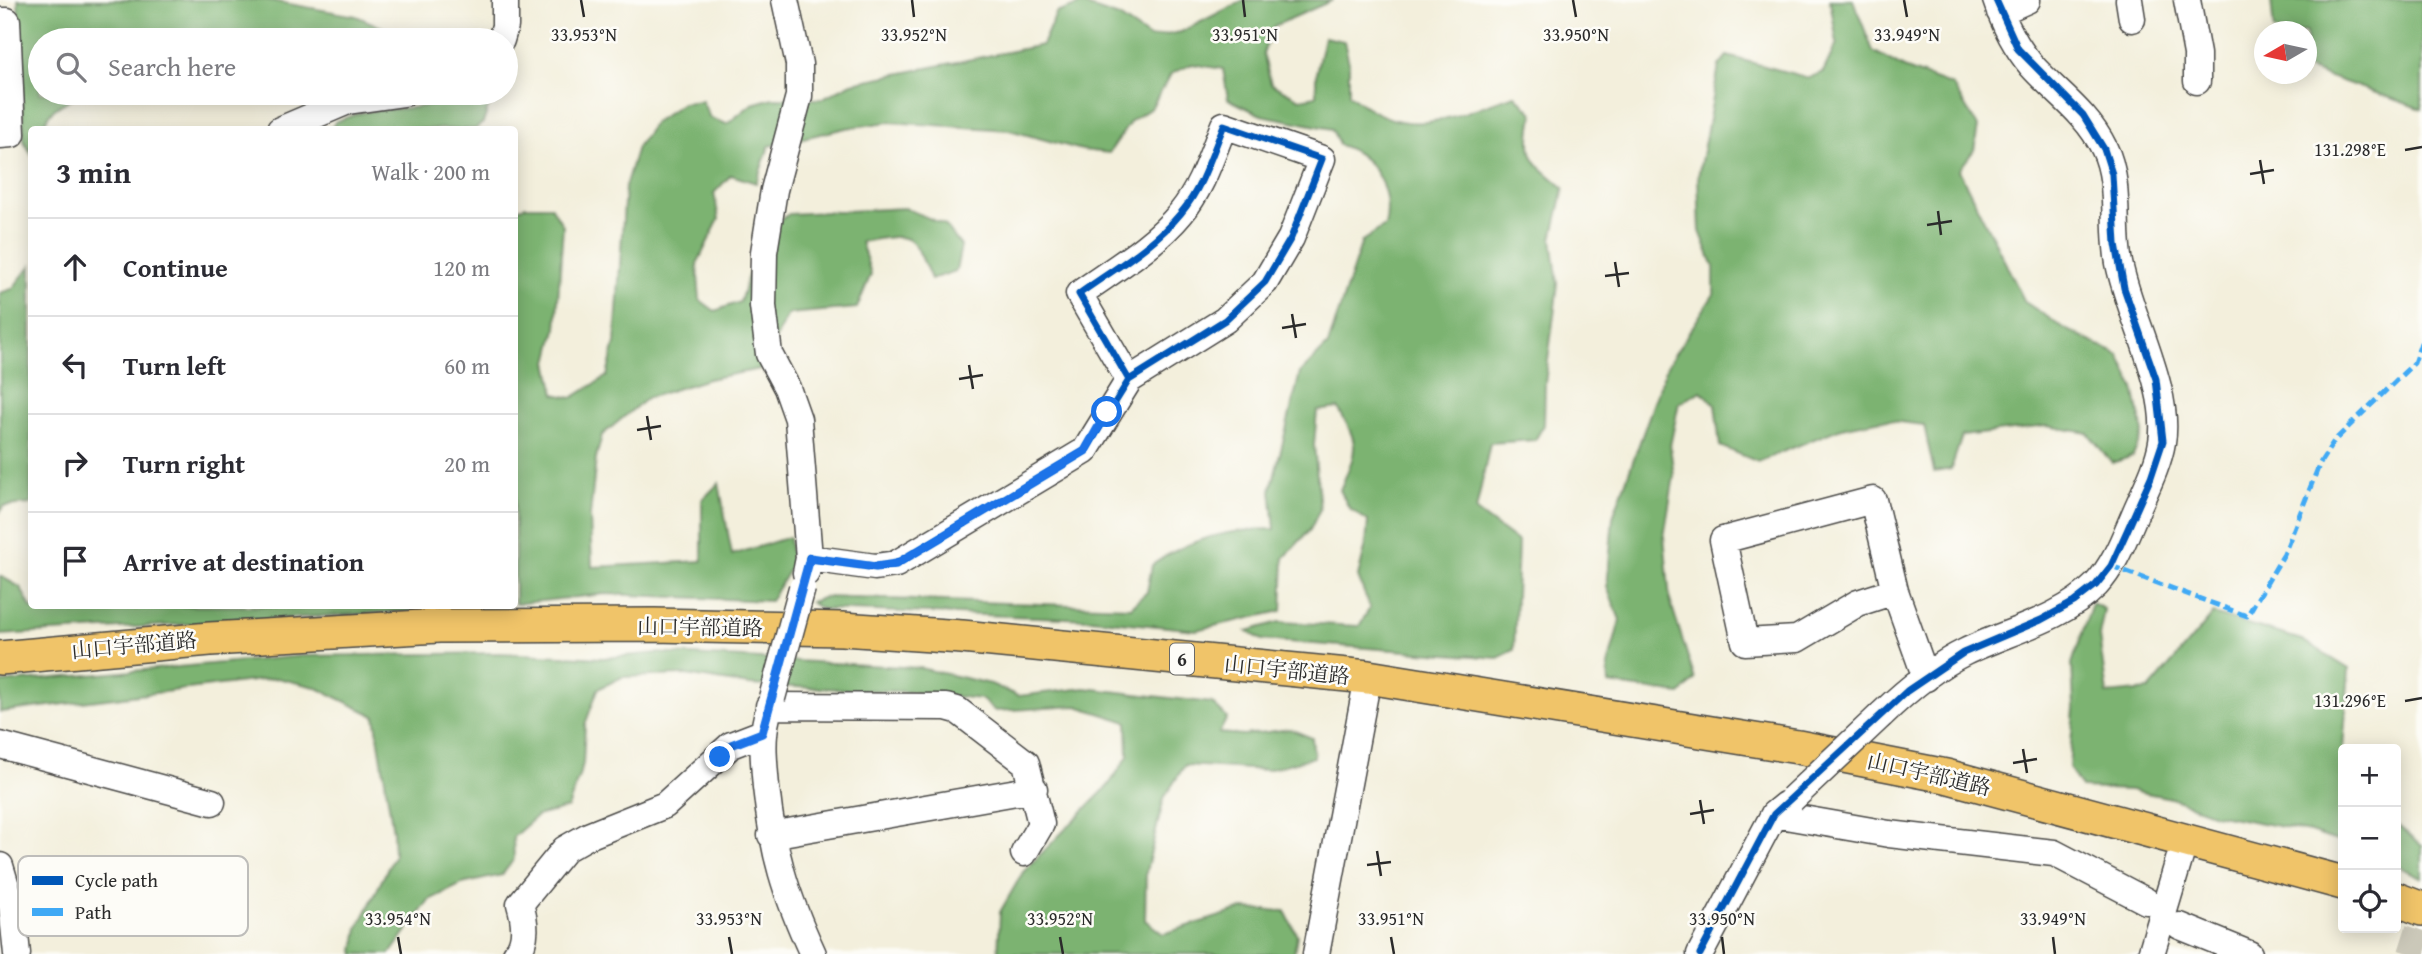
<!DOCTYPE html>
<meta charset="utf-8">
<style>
:root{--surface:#fff;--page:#f2f2f3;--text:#2b2b33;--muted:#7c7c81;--line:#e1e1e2}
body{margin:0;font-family:"Gentium Book Plus","Noto Serif JP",serif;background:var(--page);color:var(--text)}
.controls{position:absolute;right:21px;bottom:21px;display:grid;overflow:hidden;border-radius:7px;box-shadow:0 4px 18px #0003}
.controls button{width:63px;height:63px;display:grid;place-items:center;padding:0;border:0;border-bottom:2px solid var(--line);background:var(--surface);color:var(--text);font:35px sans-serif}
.compass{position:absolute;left:2254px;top:21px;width:63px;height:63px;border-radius:50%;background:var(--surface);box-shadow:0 4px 18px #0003;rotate:261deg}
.stop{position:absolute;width:21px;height:21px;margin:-16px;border:5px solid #1a73e8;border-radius:50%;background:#fff}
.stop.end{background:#1a73e8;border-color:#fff;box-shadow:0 2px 7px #0008}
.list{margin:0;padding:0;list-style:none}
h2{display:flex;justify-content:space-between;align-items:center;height:91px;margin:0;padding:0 28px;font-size:30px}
h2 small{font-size:23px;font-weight:400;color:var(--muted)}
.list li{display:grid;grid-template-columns:46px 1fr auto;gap:21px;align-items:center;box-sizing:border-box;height:98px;padding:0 28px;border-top:2px solid var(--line)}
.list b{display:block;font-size:26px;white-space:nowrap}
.list em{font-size:23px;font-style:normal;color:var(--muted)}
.icon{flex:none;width:38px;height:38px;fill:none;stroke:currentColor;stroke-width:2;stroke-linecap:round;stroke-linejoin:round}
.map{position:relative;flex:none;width:2422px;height:954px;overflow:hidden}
.search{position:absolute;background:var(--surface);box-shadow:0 4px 18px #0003;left:28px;top:28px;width:490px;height:77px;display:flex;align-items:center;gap:18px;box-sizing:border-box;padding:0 24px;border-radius:38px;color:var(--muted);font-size:26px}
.panel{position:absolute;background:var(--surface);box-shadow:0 4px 18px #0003;left:28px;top:126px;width:490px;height:483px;border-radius:7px}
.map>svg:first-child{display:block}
.forest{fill:#7bb371;stroke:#536f4e;stroke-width:2}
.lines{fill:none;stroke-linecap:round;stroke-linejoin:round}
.minor-tunnel{stroke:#cbc8b9;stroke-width:26;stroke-dasharray:26 13;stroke-linecap:butt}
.minor-casing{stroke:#494846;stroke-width:29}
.major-casing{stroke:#494846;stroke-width:36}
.minor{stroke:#fff;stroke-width:26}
.major{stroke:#f0c469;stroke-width:33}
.minor-bridge-casing{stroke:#494846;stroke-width:29;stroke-linecap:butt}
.minor-bridge{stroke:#fff;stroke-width:26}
.quiet{stroke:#3fa9f5;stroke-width:5;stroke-dasharray:10 5;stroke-linecap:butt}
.cycleway-casing{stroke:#fdfcf7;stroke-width:11}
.cycleway{stroke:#0057b8;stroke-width:7}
.route{stroke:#1a73e8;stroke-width:9}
.ticks{fill:none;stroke:#2b2b2b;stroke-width:2.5}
.labels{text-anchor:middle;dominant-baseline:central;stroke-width:5;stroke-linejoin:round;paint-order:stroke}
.shield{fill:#fdfcf7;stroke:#6a6a68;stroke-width:2}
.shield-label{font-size:19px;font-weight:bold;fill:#2b2b2b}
.street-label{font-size:21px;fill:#2b2b2b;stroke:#fdfcf7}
.key{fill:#fdfcf7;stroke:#bebdba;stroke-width:2}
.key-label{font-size:19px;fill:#2b2b2b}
.ticks-label{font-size:18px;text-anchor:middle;fill:#2b2b2b;stroke:#fdfcf7;stroke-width:5;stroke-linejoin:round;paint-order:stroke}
</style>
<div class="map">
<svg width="2422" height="954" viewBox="0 0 2422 954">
<rect width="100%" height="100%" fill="#fdfcf7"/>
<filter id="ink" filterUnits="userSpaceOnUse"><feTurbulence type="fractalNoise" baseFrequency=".0143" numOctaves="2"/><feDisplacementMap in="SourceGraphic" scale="14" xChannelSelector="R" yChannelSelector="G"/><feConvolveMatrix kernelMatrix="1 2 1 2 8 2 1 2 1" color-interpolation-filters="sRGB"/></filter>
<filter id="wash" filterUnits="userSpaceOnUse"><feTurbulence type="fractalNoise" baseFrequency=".00686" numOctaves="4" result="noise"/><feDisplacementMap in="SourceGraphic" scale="28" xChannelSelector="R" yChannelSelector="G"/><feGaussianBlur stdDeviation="1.57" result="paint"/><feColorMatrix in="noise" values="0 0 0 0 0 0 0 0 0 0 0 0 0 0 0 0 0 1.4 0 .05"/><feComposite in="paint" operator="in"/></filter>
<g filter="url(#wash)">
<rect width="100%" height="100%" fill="#f3efdc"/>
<path class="forest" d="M18,0H267L356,16L411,40H40V93H80C65,105 46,107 44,129L32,130L31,154L24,141Z
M1244,0H1333L1274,26L1263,53L1271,84L1300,99L1316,96V73L1324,37L1344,41L1349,63V94C1410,146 1451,115 1515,95L1533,113C1526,160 1529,158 1564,188L1552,239L1558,284L1545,383L1544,425L1535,440L1490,443L1476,511L1518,542L1514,650L1498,658L1262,640L1247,631L1279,622L1359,626L1370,608L1358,577L1366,544L1368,521L1349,508L1340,490C1357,448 1361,448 1338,408L1317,411L1314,445L1320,509L1310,530L1284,558L1282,611L1196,630L1091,619L821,609L810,602L825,597L1131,607L1147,592L1152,565C1189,538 1229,529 1275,529L1271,490L1300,373L1328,345L1362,241L1385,226C1393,191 1374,155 1339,145L1332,129L1261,115L1228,99L1223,69L1192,64L1171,74L1151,108L1131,121L1109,153L1082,150L1009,130L889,122L846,128L769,146L756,183L731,175L714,193L719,219L697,264L700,300L715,311L740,302L761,234L789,214L905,208L945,225L961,246L956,271L931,279C911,231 912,233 861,242L871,274L857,308L788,314L760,369L708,379L647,398L602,435L596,458L590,516L592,567L702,561V500L719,483L732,555L789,537L792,565L770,601L605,594L515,604L514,210L525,206H551L563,226L556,329L548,362L555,394L572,398L607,376L615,343L625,187L637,147L654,123L682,103L702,101L710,118L727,124L752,104L773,98L821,99L852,83L1042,45L1056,13L1081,4L1119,17L1150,38L1181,32Z
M1830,0H1853L1873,51L1904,68L1953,86L1978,127L1974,150L1959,170L2025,302L2067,330L2119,355L2134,388L2143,433L2133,456L2112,463L2088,433L2047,426L1962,436L1951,469L1934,472L1924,425L1882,420L1841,428L1758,462L1720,446L1715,404L1701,391L1679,403L1670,446L1674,476L1664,536L1670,600L1695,680L1680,694L1609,684L1608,666L1620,620L1607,587L1613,517L1667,366L1714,294V267L1700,231L1698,177L1719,66L1727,56L1809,78L1823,72L1837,43Z
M2271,0H2422V109L2307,69L2306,32L2274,31Z
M459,93H493L483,123L475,129H331L335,122C343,119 352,115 361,113C393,105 431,114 459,93Z
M31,265V504L4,506L0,512V293L12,289Z
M0,576L20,587L32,609L172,606H496L0,635Z
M2092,603L2104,609L2099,636L2107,694L2149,690L2213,614L2302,640L2349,669L2343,749V843L2310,832L2214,814L2171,798L2131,790L2081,788L2069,767L2074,708L2072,664Z
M500,653L603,658L657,653L920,668L991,684L1018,696L1085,688L1212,703L1227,718L1219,733L1244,735L1290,729L1312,738L1314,757L1266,770L1185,765L1164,798L1146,872L1145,920L1163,934L1243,909L1285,911L1297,935L1294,954H998L1000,912L1023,872L1108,786L1128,756L1127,722L1077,706L995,711L981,699L912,692L749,685L686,675L622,677L598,689L585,725L583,764L568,808L537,816L513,837L514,859L502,875L462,884L429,900L390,954H355L354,951L358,928L394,856L393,831L375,716L315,687L277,678L0,712V683L301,656Z
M2396,824L2422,846V878L2396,865Z"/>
</g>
<g filter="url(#ink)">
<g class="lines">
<path class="minor-tunnel" d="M2411,954L2422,919"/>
<g class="minor-casing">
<path id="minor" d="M785,0L799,64V96L774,190L764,252L763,306L769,354L787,388L798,419L809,558L806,573
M2129,0L2132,19
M2187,0L2197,54V81
M2000,12L2027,0
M0,21H7L12,134L0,135
M501,40L505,26V0
M280,130L348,101L404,93
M809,558L875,567L896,564L1085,451L1129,380L1225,320L1265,282L1291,238L1322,159L1224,125C1212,154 1202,188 1181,213C1154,246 1114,269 1079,294L1129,380
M1895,591L1858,603L1797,639L1745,642L1723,540L1873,500L1895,591L1926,678
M769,706L946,707L957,710L1026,763L1041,824L1024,853
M1881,715C1905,692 1934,667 1965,652C2008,631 2061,620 2096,585C2114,566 2124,539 2134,516C2144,492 2158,467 2162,442C2171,389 2129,316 2119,263C2112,226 2121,182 2104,148C2087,113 2056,93 2031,65C2015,46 2004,24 1996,0
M767,716C761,740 764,762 766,787C773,853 785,893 813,954
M0,745L212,802
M1774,814L1889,834L2054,853L2146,901
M771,835L1034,789
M0,866L12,906L17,954
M2180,926L2249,954
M516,954C528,940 525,921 520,904L565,849L588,836L665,805L731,745L762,733
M1316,954L1368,677
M1700,954L1774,814L1785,805
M2151,954L2185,840"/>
</g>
<g class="major-casing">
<path id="major" d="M0,658L210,639L439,626L654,625L842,629L962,637L1368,677L1798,747L1946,776L2343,883
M2396,899L2422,909"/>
</g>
<use href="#minor" class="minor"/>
<use href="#major" class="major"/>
<g class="minor-bridge-casing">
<path id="minor-bridge" d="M772,698L802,588
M1792,799L1881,715"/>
</g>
<use href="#minor-bridge" class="minor-bridge"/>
<path class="quiet" d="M2111,566L2247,616L2284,554L2320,463L2334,441L2414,363L2422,340"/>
<g class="cycleway-casing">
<path id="cycleway" d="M809,558L875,567L896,564L1085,451L1129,380L1225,320L1265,282L1291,238L1322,159L1224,125C1212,154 1202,188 1181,213C1154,246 1114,269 1079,294L1129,380
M1700,954L1774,814L1907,691L1963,653L2041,620L2074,602L2096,585L2111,566L2127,531L2151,477L2163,441L2156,379L2124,288L2116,244L2112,174L2104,149L2083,115L2018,49L1996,0"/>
</g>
<use href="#cycleway" class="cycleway"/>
</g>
</g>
<g class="lines" filter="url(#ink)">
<path class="route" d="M720,757L731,745L762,733L810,558L876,567L896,564L1085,451L1107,412"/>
</g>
<path class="ticks" d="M581,0L584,17M912,0L914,17M1243,0L1245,17M1573,0L1576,17M1904,0L1907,17M2405,150L2422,147M2260,160L2264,184M2250,174L2274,170M1938,211L1941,235M1927,225L1952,221M1615,262L1619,287M1605,276L1629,273M1292,314L1296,338M1282,328L1306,324M969,365L973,389M959,379L983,375M647,416L651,440M637,430L661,426M2405,701L2422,698M2023,749L2027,773M2013,763L2037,759M1700,800L1704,824M1690,814L1714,810M1377,851L1381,876M1367,865L1391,862M398,937L401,954M729,937L732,954M1060,937L1063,954M1391,937L1394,954M1722,937L1724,954M2053,937L2055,954"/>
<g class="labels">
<rect class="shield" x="1170" y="643.5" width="24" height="31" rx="5"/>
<g class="shield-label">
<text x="1182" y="659">6</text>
</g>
<g class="street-label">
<text transform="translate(700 627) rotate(1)">山口宇部道路</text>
<text transform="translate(134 645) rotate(-5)">山口宇部道路</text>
<text transform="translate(1287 670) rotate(6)">山口宇部道路</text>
<text transform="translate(1929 774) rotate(13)">山口宇部道路</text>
</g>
</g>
<rect x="18" y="856" width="230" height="80" rx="10" class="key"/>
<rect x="32" y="876" width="31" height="9" fill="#0057b8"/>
<rect x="32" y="908" width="31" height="8" fill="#3fa9f5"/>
<g class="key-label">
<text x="75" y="887">Cycle path</text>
<text x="75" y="919">Path</text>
</g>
<g class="ticks-label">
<text x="584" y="41">33.953°N</text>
<text x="914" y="41">33.952°N</text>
<text x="1245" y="41">33.951°N</text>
<text x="1576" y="41">33.950°N</text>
<text x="1907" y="41">33.949°N</text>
<text x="2350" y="156">131.298°E</text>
<text x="2350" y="707">131.296°E</text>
<text x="398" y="925">33.954°N</text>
<text x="729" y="925">33.953°N</text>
<text x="1060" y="925">33.952°N</text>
<text x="1391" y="925">33.951°N</text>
<text x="1722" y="925">33.950°N</text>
<text x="2053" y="925">33.949°N</text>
</g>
</svg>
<div class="controls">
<button>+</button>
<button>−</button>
<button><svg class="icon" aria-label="locate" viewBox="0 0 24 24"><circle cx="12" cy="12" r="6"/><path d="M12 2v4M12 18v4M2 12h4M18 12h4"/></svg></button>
</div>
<svg class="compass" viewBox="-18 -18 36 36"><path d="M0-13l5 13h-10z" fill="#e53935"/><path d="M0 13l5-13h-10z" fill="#7c7c81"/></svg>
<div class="stop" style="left:1107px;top:412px"></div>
<div class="stop end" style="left:720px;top:757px"></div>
<div class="search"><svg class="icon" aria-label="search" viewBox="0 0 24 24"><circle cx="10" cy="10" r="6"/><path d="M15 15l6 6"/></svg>Search here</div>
<section class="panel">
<h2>3 min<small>Walk · 200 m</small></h2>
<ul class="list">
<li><svg class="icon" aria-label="ahead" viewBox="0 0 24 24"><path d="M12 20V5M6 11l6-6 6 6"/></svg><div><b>Continue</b></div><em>120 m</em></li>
<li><svg class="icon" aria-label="left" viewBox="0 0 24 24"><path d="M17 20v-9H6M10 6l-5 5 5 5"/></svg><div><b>Turn left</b></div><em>60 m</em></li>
<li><svg class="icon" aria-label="right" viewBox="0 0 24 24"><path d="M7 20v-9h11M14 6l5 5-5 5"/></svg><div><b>Turn right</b></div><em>20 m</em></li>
<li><svg class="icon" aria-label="arrive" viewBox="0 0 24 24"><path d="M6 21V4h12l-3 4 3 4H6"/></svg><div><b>Arrive at destination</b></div></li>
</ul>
</section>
</div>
